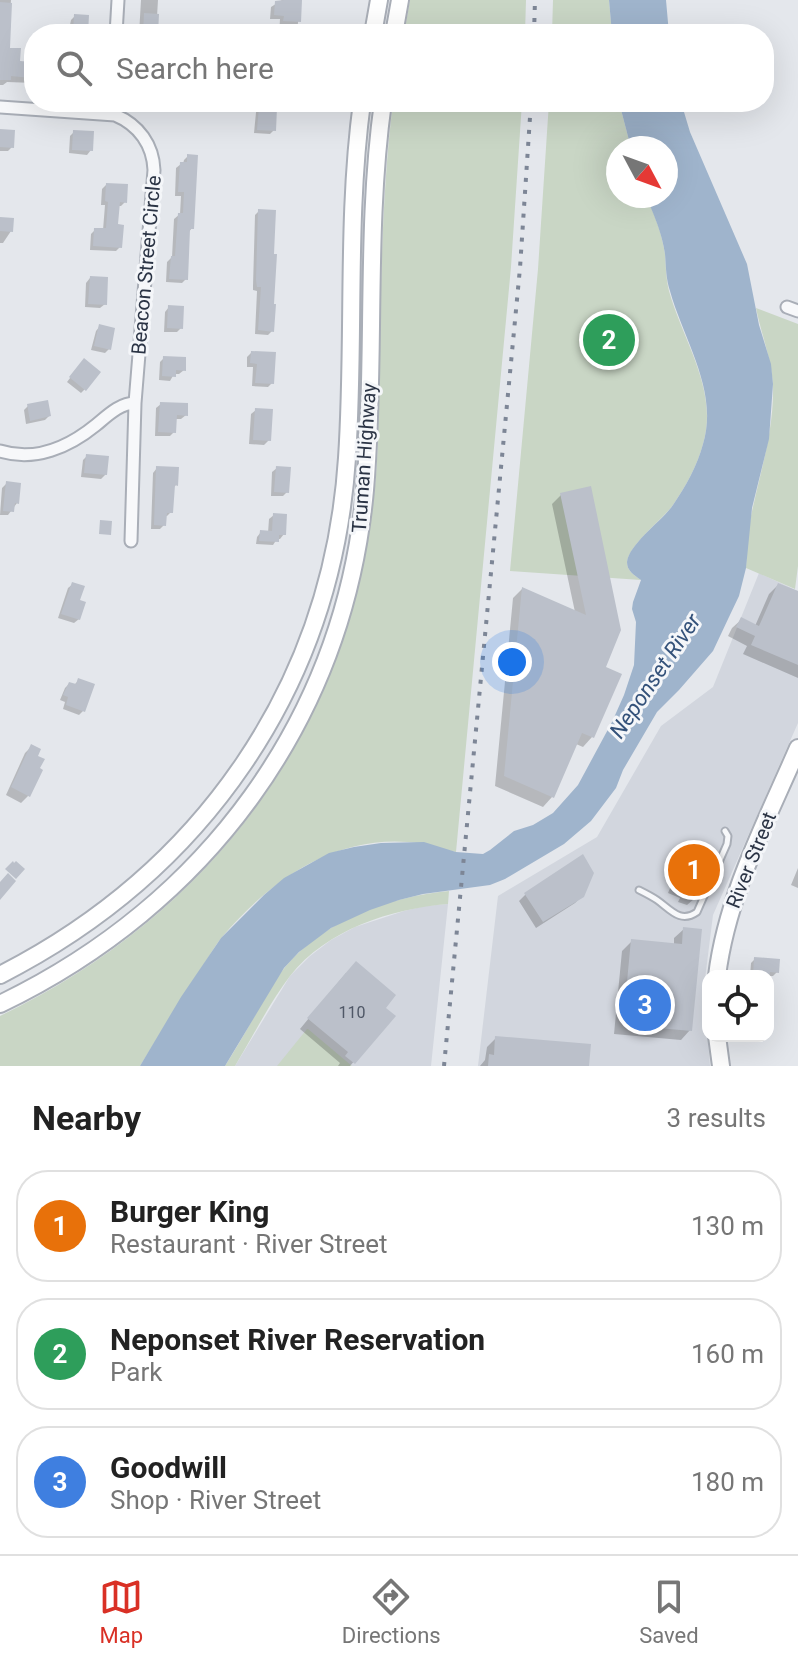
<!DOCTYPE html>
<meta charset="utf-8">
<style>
:root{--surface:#fff;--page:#f6f6f6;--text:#222;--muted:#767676;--line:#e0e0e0;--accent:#d93025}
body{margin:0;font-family:Roboto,sans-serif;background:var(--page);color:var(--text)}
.controls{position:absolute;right:24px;bottom:24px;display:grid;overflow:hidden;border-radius:16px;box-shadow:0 8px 32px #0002}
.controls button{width:72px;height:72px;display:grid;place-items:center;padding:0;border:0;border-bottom:2px solid var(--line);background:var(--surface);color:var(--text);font:40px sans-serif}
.compass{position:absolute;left:606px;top:136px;width:72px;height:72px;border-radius:50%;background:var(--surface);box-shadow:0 8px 32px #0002;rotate:131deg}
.you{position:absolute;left:512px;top:662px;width:28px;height:28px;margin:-20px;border:6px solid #fff;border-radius:50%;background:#1a73e8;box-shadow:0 0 0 12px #1a73e833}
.badge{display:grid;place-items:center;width:52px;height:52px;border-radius:50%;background:var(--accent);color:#fff;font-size:26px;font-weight:700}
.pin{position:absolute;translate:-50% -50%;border:4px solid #fff;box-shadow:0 2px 8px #0006}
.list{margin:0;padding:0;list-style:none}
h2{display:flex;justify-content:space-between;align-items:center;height:104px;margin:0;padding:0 32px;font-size:34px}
h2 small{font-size:26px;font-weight:400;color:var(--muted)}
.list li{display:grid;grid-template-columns:52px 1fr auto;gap:24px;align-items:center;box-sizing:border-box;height:112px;margin:0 16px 16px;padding:0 16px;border:2px solid var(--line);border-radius:32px}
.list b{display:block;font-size:30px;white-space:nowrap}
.list p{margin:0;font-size:26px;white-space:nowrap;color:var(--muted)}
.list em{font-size:26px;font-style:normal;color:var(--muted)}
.icon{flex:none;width:44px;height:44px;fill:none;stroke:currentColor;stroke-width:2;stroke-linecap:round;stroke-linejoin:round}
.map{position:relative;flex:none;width:798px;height:1066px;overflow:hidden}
.search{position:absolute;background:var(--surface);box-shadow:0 8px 32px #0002;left:24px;right:24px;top:24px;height:88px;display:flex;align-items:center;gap:20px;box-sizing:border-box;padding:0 28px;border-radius:32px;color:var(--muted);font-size:30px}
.sheet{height:488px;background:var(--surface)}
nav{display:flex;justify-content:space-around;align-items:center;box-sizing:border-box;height:112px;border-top:2px solid var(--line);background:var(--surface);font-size:22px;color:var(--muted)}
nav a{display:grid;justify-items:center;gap:4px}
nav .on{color:var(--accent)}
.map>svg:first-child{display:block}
.built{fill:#d2d6de}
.green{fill:#c9d6c5}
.water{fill:#9fb4cc}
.shadow{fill:#0003}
.building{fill:#bbc0ca}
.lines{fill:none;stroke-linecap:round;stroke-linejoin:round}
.lane-casing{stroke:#a9aeb7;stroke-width:9}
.street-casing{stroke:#a9aeb7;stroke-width:15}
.secondary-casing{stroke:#a9aeb7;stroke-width:20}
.lane{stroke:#f7f8fa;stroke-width:5}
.street{stroke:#f7f8fa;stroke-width:11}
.secondary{stroke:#fff;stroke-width:16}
.rail{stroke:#7d8696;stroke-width:4;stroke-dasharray:4 8;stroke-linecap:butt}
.labels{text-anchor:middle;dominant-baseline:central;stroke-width:6;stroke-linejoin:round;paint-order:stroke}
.number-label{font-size:16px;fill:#4f5766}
.street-label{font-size:20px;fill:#2b3445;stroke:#f4f6f9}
.water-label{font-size:22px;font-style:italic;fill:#34527a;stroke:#f4f6f9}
</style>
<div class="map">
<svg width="798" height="1066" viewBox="0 0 798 1066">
<rect width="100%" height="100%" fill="#e4e7ec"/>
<path class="built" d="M759,573L798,591V723L713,915L704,987L710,1066H478L498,896L597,837L661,726L713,687Z
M448,904L431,1066H235L290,976L310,956L331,940L355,927L404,911L425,906Z"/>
<path class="green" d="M410,0H526L525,34H404Z
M553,0H609L612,34H552Z
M393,102H522L511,267L456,852C440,849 424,843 408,842C332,836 269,882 223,936C215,945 209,957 202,967C180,999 161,1033 140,1066H0V1016C212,914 349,730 374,495C379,455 378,414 379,374C381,283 382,192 393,102Z
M549,102H619L631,148H618V196H646C655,215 662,234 665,254C666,267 666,279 669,291C683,341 719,391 703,444C697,466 686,486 673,505C662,520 629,545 627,562C627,571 634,575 641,580L510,571L538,269Z
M756,308L798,324V566L795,589L746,568C747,548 748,526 753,507C762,466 774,428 773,386C772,361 761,333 756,308Z
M449,891L448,904C391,909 327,929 290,976C270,1002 252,1038 235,1066H225C237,1047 248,1028 259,1008C268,994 275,979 286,966C326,919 389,897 449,891Z
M307,1029H308L352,1066H277Z"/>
<path class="water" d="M609,0H666L669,34H612Z
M619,102H681L690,132L747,264L759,325L771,364L773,384L769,439L752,508L746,568L739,596L729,617L713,651L679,690L657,712L623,770L616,788L591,821L564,844L505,879L490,885L423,894L399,900L370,910L331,928L299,952L284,968L225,1066H140L181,997L221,938L264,895L284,878L329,853L354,847L381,843L424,842L456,852L483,854L490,850L514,831L533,825L553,813L578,785L612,722L624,695L634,665L636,622L632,609L633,602L641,580C634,575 627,571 627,562C629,544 662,521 673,505C686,486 697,466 703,444C719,391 684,341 670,291C666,279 666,267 665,254C662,233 654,215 646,196H666V148H631Z"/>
<path class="shadow" d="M0,0H11L8,49L18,63L34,64V83L7,82L3,85H0Z
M141,0H158L156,34H139Z
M282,0H300L297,34H279L280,19H270L271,7Z
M75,16L86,34H68L71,20Z
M257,102H271L274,130L270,134L254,133Z
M0,131L12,147L8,151H0Z
M74,132L91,150L87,155L69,153L70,136Z
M188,156L192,228L188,233L186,279L182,283L166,282L167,262L172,257L174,219L180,214L181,196H175L176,168L181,164H183L184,160Z
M106,185L125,202L121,206H117L116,226L120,247L116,251L90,250L91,234L95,230H103L105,205H101L102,189Z
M259,211L272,331L268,335L255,334L257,291L253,290V286L255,215Z
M0,219L11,231L3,243H0Z
M90,278L105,304L100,308L85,307L86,283Z
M169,307L181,328L177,332H164L165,312Z
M100,326L109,349L105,353L91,350L96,331Z
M251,353L272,383L268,387L252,386L253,367H247V357Z
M164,358L184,370L179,374H174L170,381L159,380L160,362Z
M80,365L85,389L81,393L67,382Z
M161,404L186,415L181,419H175L174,432L170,436H155L156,408Z
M28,406L49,416L45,420L26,424L24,410Z
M256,410L269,440L264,445L249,444L251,414Z
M87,456L106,474L101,479L81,477L83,460Z
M157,468L176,485L173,488L171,512L167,516H164V525L160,529H151L153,473Z
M277,468L287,492L283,496H271L272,472Z
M7,483L17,503L8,515H0L2,488Z
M561,495L603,668L592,737L583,747L576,744L552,797L543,807L495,786L513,598L522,589L575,612L552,504Z
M274,515L284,534L280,539H277L273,545L256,544L257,537L261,532L268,533L269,519Z
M73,584L78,601L79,619L74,623L58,618L68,588Z
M778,585L798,594V678L743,654L747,646L728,636L732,628L742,619L755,626L769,594Z
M79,680L83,711L79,715L63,709L65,702L60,700L65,688L69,684L73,686Z
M32,746L35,757L28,796L21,803L6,795L25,753Z
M692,846L694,899L687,905L678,902L680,898L668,893L685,853Z
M798,868V888L791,885Z
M526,894L582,896L575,903L536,928L519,901Z
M684,929L690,1030L681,1040L614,1034L622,951L632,941L674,945V938Z
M755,959L777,972L773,976H750L751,963Z
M346,973L393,1016L350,1066H338L340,1063L300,1029Z
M496,1038L587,1066H480L485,1060L487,1047Z"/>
<path class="building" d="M284,0H302L301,22L283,21L284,16L274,15L275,1Z
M0,2L12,3L10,48H21L20,61L32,62L31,78L11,76V80H0Z
M144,13L159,14L158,34H143Z
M74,14L89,15L88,34H73Z
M259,106L277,107L276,131L257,130Z
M0,129L15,130L14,148L0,147Z
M73,130L94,131L93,151L72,150Z
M187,154L198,155L194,229H190L188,280L169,279L171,256H175L178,213H183L184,192H178L180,162H187Z
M106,183L128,184L127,203L120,202L118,224L124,225L122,248L93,246L94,228H106L108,202L105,201Z
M258,209L276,210L274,254H277L274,304H276L274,332L258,330L261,287H257L256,280Z
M0,217L14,218L13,232L0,231Z
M90,276L108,277L107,305L88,304Z
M168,305L184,306L183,329L167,328Z
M99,324L115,328L111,350L94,346Z
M251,351L276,352L274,384L255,383L257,364L250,363Z
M163,356L186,357V371L176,370V377L162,376Z
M84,358L101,372L86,391L69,377Z
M48,400L51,416L30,421L27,404Z
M160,402L188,403V416L177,415L176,433L158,432Z
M255,408L273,409L271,441L253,440Z
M86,454L109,456L107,475L84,473Z
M156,466L179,467L178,486L175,485L173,513H167L166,526L154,525Z
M276,466L291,467L289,493L274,492Z
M6,481L21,483L19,504L15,503L14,512L3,511Z
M591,486L621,630L606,667L622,674L594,738L582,733L554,798L504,776L522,587L586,615L560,493Z
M273,513L287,514L286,535H279V542L259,541L260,530L272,531Z
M100,520L112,521L111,535L99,534Z
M72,582L85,586L80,600L86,602L80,620L61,614Z
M778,583L798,591V665L751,645L755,636L736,627L741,617L759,626Z
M78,678L95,684L85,712L66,705L68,697L63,695L69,682L76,684Z
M31,744L41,749L38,756L45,759L40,768L43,770L30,797L11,787Z
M691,844L713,852L708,863L710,864L695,900L684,894L685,890L673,886Z
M583,854L594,873L584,897L543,922L524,893Z
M13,861L14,863L16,861L25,869L16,879L5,869Z
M8,873L16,881L0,900V882Z
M683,927L702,929L692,1031L623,1025L631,939L682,944Z
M754,957L780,959L779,973L770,972L769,976H753Z
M356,961L396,995L386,1008L396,1016L355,1064L345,1056L348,1052L307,1018Z
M495,1036L591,1044L589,1066H488L489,1054L494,1055Z"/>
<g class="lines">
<g class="lane-casing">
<path id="lane" d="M639,890C645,893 651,896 657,900C670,909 680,924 697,912L727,844L728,836L725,831"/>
</g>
<g class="street-casing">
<path id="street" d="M116,34L118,0
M0,107L115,115C139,125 153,145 154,170L135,403L131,541
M787,307L798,311
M0,451C35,462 69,447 96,425C107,416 120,403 135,403"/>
</g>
<g class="secondary-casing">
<path id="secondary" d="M373,34L379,0
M394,34L400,0
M0,975C202,872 332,687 347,458C355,340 346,220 362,102
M717,976C727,895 766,822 798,748
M0,1004C206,905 344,720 365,490C376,361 365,230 383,102
M717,1036L721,1066"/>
</g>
<use href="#lane" class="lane"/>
<use href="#street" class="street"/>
<use href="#secondary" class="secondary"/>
<path class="rail" d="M534,34L535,0
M444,1066L520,268L531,102"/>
</g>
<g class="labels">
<g class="number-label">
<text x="352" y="1012">110</text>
</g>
<g class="street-label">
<text transform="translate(146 265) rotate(-85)">Beacon Street Circle</text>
<text transform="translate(364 458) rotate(-86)">Truman Highway</text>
<text transform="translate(751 860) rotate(-68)">River Street</text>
</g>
<g class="water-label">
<text transform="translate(655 676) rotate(-56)">Neponset River</text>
</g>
</g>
</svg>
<div class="controls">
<button><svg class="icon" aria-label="locate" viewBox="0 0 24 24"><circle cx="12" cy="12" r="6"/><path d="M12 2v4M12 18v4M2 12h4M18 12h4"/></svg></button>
</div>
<svg class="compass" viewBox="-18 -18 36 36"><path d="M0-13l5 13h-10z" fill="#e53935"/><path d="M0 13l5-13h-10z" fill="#767676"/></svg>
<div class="you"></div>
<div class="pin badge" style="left:694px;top:870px;background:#e8710a">1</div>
<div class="pin badge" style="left:609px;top:340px;background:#2e9e5b">2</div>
<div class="pin badge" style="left:645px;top:1005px;background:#3f7fe0">3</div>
<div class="search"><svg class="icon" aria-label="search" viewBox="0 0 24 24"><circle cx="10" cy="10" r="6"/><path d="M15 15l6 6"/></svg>Search here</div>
</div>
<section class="sheet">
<h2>Nearby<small>3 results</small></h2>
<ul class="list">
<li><span class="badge" style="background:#e8710a">1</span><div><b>Burger King</b><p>Restaurant · River Street</p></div><em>130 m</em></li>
<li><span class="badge" style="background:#2e9e5b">2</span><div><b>Neponset River Reservation</b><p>Park</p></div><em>160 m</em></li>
<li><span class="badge" style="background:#3f7fe0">3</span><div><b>Goodwill</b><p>Shop · River Street</p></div><em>180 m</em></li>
</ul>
</section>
<nav>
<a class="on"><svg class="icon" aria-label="map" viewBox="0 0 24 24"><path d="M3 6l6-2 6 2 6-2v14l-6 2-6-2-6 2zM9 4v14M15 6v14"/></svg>Map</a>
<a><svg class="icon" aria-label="directions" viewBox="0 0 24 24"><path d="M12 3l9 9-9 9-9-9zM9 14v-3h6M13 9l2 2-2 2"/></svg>Directions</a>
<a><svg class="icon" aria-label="saved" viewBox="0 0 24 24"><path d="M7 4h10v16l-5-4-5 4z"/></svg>Saved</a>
</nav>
